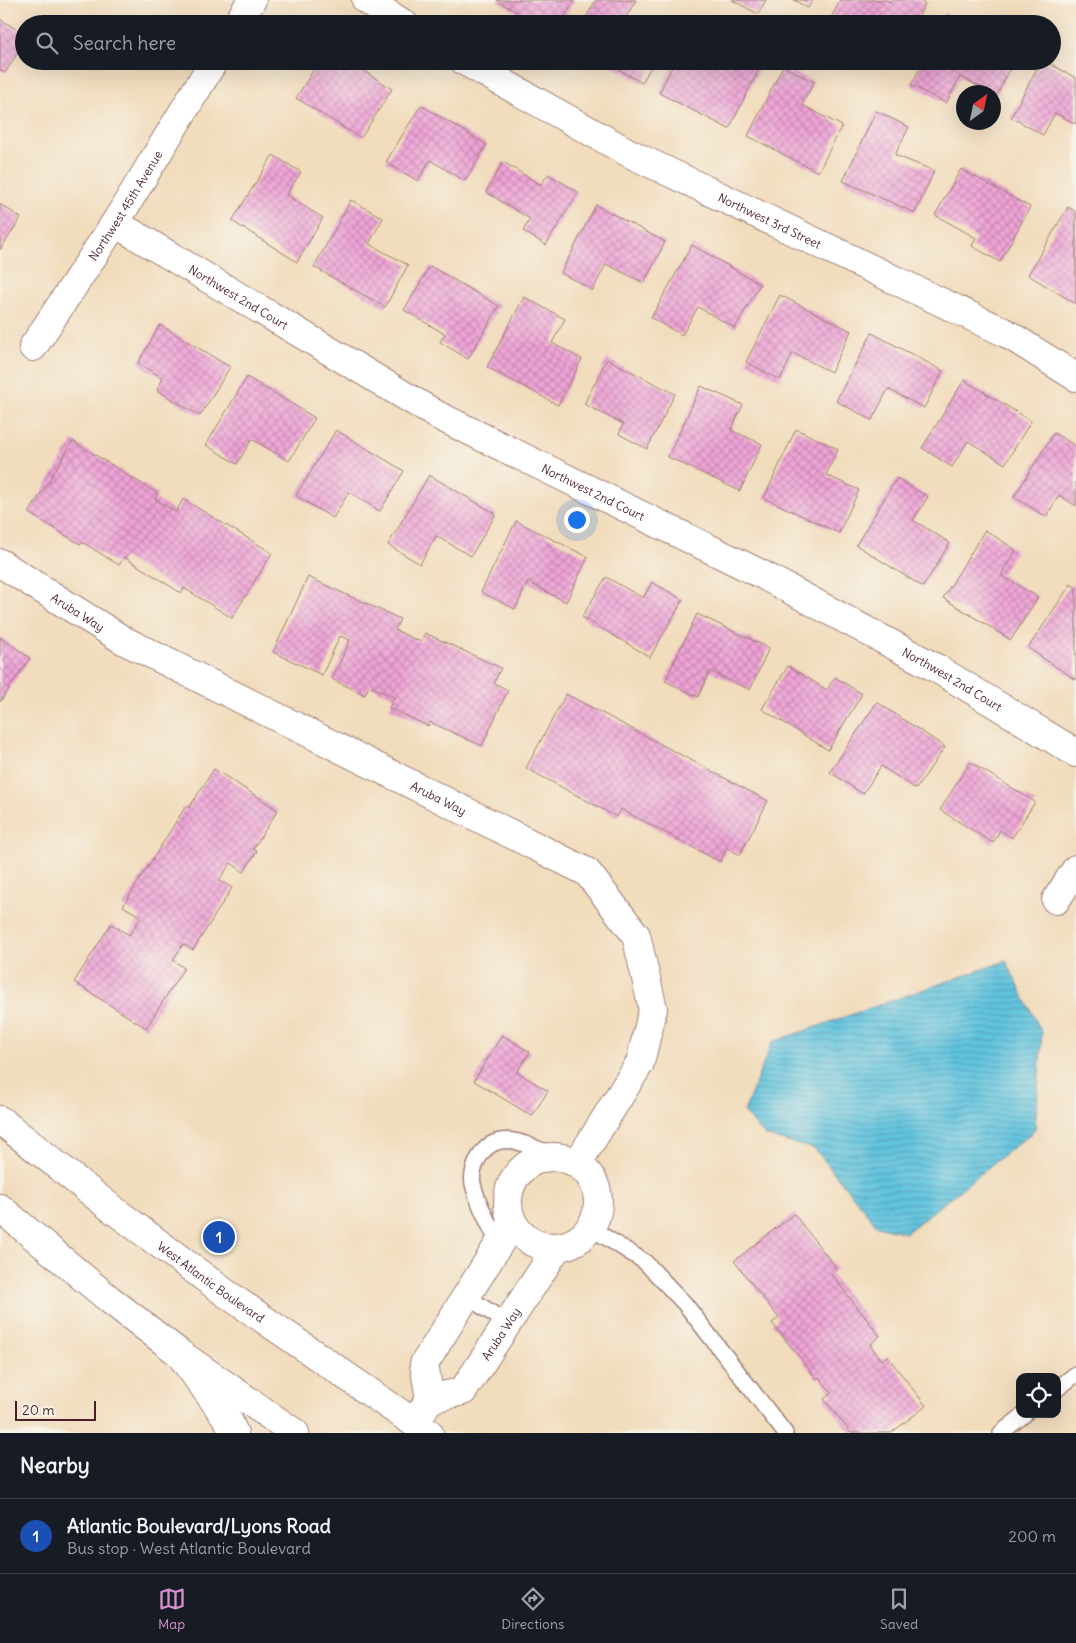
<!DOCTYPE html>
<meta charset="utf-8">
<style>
:root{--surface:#171b24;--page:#242831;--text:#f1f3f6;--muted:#9ea1a6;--line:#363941;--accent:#d690ce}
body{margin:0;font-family:Delius,sans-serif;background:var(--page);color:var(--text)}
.controls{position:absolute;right:15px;bottom:15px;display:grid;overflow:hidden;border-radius:10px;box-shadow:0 5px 20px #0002}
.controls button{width:45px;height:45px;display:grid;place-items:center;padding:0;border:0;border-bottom:1px solid var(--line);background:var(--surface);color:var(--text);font:25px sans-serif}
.compass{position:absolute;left:956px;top:85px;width:45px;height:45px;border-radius:50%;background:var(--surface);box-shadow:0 5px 20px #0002;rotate:33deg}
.scale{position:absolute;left:15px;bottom:12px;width:81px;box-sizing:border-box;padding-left:5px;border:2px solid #4a1f2b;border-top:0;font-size:14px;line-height:18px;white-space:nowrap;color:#4a1f2b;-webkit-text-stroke:4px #f7f3e8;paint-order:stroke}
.you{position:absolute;left:576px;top:519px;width:18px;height:18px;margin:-12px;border:4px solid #fff;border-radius:50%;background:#1a73e8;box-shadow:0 0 0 8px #1a73e833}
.badge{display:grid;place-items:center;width:32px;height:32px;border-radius:50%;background:var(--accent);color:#fff;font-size:16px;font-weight:700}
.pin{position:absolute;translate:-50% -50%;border:2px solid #fff;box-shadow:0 1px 5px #0006}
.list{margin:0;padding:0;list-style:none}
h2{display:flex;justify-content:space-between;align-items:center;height:65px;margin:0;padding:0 20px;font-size:21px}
h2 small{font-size:16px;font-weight:400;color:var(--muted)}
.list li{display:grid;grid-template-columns:32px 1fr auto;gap:15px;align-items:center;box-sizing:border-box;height:75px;padding:0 20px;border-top:1px solid var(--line)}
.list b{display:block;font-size:19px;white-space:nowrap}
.list p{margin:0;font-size:16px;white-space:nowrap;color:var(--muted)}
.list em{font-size:16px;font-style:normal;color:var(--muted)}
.icon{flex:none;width:28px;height:28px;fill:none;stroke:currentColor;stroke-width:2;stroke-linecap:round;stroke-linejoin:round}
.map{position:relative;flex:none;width:1076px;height:1433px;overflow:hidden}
.search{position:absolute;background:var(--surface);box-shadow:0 5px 20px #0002;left:15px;right:15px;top:15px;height:55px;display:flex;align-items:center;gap:12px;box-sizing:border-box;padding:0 18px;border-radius:28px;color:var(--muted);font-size:19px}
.sheet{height:140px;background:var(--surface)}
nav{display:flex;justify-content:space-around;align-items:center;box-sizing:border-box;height:70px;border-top:1px solid var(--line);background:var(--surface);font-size:14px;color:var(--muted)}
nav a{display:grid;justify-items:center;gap:2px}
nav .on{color:var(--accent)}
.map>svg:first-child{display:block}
.water{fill:url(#water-rules);stroke:#567285}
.building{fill:url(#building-cross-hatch)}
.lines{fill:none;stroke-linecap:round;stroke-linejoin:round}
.lane-casing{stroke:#9e7e74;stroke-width:18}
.street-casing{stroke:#9e7e74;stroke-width:30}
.primary-casing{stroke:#9e7e74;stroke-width:30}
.highway-casing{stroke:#9e7e74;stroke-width:30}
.lane{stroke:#fff;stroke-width:15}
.street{stroke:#fff;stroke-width:28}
.primary{stroke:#fff;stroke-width:28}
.highway{stroke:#fff;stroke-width:28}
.labels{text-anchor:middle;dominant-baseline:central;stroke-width:5;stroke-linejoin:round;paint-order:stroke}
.street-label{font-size:12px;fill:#4a1f2b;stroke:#f7f3e8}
</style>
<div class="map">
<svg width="1076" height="1433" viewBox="0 0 1076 1433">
<defs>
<pattern id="water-rules" width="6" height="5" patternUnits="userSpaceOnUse" patternTransform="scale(1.25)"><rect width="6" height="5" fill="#61c4df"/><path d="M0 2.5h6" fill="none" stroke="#529fb5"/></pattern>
<pattern id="building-cross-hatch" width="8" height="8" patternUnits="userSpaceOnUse" patternTransform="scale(1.25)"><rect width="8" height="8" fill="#efa4d7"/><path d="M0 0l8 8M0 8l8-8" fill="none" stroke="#c485af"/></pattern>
</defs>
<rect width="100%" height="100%" fill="#f7f3e8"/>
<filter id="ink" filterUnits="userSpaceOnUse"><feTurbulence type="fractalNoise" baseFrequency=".02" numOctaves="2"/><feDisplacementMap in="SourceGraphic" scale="10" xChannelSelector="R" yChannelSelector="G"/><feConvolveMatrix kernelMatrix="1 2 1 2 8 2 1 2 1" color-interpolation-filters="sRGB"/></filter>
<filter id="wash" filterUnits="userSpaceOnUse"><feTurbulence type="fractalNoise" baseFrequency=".0096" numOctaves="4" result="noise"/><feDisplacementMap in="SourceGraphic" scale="20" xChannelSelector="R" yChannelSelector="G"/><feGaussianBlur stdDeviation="1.12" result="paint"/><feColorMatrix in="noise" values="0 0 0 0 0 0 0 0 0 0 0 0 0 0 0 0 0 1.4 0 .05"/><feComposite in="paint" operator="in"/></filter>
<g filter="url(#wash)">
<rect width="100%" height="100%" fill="#f1dcbc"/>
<path class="water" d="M1006,961L1042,1033L1035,1130L906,1233L877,1226L815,1149L765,1136L744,1112L772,1042Z"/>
<g id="blocks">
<path class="building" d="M497,0H575L560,24H535Z
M596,0H636L625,19L634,24H582Z
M732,0H766L758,14Z
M794,0H813L808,8Z
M840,0H886L890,2L891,0H918L925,4L915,24H828Z
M948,14L966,24H943Z
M0,19L24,34V43L5,73L0,70Z
M319,61H348L392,89L361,138L296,98Z
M604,61H654L642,83Z
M675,61H763L729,129L659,93Z
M924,61H1014L997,95L960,77L946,103L911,85Z
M1041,61H1045L1076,78V124L1055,113L1043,135L1011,117Z
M783,66L814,82L802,105L842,126L818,172L748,136Z
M421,105L487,145L465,181L430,160L418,181L386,162Z
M876,111L909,127L895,155L934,171L915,213L843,181Z
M273,155L301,172L286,195L323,218L297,262L232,221Z
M503,162L541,185L548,174L578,192L546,245L523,231L530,219L486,192Z
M961,169L1030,207L1000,262L972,246L976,238L935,215Z
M351,200L383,218L369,244L408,265L385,307L314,267Z
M0,204L21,218L0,250Z
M596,205L665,242L644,283L606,264L593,290L561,273Z
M1068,207L1076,212V304L1028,275Z
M692,245L760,284L735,328L698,307L682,335L651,318Z
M430,266L499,306L468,359L440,342L445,334L404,310Z
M780,295L851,331L831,372L793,353L780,380L746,362Z
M524,297L565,319L552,343L582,359L558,405L487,367Z
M160,325L230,367L200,416L157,390L163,378L138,363Z
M872,333L943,371L924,408L888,389L872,420L836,401Z
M607,359L675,394L647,449L619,434L623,424L584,404Z
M247,377L315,418L289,461L252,439L237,464L206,445Z
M964,380L1031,421L1005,464L968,441L952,467L922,448Z
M701,386L743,405L731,430L762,444L740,491L668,457Z
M796,429L838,449L826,475L859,490L839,533L764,498Z
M336,430L404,471L380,511L349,492L333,518L296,496Z
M1054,433L1076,446V506L1059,495L1046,517L1014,497Z
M73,441L158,494L155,499L176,512L183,499L272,553L232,618L184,588L181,593L124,557L119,565L82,542L80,544L29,513Z
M429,475L496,514L471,556L436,536L420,564L388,545Z
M897,478L928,497L913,520L950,543L923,587L856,545Z
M516,521L588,557L566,602L528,582L515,609L481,592Z
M985,530L1016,550L1001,575L1038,597L1011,640L943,598Z
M308,577L400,619L395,630L421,642L425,633L501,668L494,683L508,690L482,746L430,722L428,726L389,708L394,697L369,686L365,695L332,679L350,640L340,636L322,675L273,652Z
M606,577L643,598L652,582L683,600L650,657L582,617Z
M1071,584L1076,588V680L1028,648Z
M697,614L769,648L750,690L710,671L698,697L665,681Z
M0,637L30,658L0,702Z
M788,666L827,690L835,677L862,694L828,750L762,709Z
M566,694L768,801L740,855L727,848L720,862L621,809L617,817L526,768Z
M877,702L945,747L916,789L881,766L863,794L830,772Z
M970,762L1035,802L1012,838L1000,830L993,843L940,810Z
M214,769L278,810L253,849L257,851L244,872L231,863L219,880L232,888L193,950L183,944L173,960L184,968L146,1028L74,982L111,924L129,935L141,917L123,906L186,806L189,808Z
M502,1035L530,1052L517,1072L548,1091L532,1116L474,1081Z
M794,1214L837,1269L831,1274L880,1336L870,1345L882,1360L887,1356L926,1406L891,1433H851L824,1399L832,1393L819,1377L817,1379L772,1323L779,1318L734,1261Z"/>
</g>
</g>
<g filter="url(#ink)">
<use href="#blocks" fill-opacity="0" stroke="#9e7e74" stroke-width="1"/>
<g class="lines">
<g class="lane-casing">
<path id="lane" d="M591,1228L645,1262L685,1304L785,1433
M499,1245C490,1225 478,1205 473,1184C471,1175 474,1167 478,1159C496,1125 530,1146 556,1157
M466,1296L507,1323
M1057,1389L1076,1374
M1001,1433L1025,1414"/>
</g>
<g class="street-casing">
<g id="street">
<path d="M366,0L404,24"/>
<path d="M237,24L252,0"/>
<path id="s1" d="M464,61L629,153L1006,333L1076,377"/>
<path id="s2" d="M115,223L437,415L761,574L936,668L1076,753"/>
<path id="s3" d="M33,347L115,223L214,61"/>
<path id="s4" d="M0,563L123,640L587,872L636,935L653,1009L640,1063L577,1164"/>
<path d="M1056,900L1076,869"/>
<circle cx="553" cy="1202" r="45"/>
<path d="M430,1399L424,1364L512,1223"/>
<path id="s5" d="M415,1422L430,1399L463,1391L557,1248"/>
</g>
</g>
<g class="primary-casing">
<g id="primary">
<path id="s6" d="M0,1120L111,1208L224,1292L429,1433"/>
<path d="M0,1208L109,1299L179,1353L295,1433"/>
</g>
</g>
<g class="highway-casing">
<path id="highway" d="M179,1353L228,1420L234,1433"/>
</g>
<use href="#lane" class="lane"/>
<use href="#street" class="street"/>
<use href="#primary" class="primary"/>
<use href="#highway" class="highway"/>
</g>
</g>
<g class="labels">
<g class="street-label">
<text stroke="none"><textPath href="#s3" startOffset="169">Northwest 45th Avenue</textPath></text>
<text stroke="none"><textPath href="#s1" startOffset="345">Northwest 3rd Street</textPath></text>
<text stroke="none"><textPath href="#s2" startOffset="144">Northwest 2nd Court</textPath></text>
<text stroke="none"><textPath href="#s2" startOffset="549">Northwest 2nd Court</textPath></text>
<text stroke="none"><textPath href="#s4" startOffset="92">Aruba Way</textPath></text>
<text stroke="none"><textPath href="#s2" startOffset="954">Northwest 2nd Court</textPath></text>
<text stroke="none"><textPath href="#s4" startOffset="498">Aruba Way</textPath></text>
<text stroke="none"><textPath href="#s6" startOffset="266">West Atlantic Boulevard</textPath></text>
<text stroke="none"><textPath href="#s5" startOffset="130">Aruba Way</textPath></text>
</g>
</g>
</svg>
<div class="controls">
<button><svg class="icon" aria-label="locate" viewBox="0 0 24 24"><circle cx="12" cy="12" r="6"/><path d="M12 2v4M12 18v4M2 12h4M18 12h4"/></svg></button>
</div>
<svg class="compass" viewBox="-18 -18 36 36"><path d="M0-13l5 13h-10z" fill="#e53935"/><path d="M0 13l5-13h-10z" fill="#9ea1a6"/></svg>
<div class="scale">20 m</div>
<div class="you"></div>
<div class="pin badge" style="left:219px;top:1237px;background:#1a4fb4">1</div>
<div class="search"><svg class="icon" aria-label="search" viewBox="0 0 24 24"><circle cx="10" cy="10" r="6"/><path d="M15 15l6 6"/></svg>Search here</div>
</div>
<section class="sheet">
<h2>Nearby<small></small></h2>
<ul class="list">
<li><span class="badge" style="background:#1a4fb4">1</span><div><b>Atlantic Boulevard/Lyons Road</b><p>Bus stop · West Atlantic Boulevard</p></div><em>200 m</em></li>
</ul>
</section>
<nav>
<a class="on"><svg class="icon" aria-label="map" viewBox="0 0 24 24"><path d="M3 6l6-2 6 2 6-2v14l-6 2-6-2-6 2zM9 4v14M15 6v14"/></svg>Map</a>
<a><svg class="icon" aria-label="directions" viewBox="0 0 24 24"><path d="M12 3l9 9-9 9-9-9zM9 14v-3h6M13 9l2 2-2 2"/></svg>Directions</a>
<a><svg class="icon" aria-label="saved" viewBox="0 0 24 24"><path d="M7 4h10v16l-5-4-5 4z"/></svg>Saved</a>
</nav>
